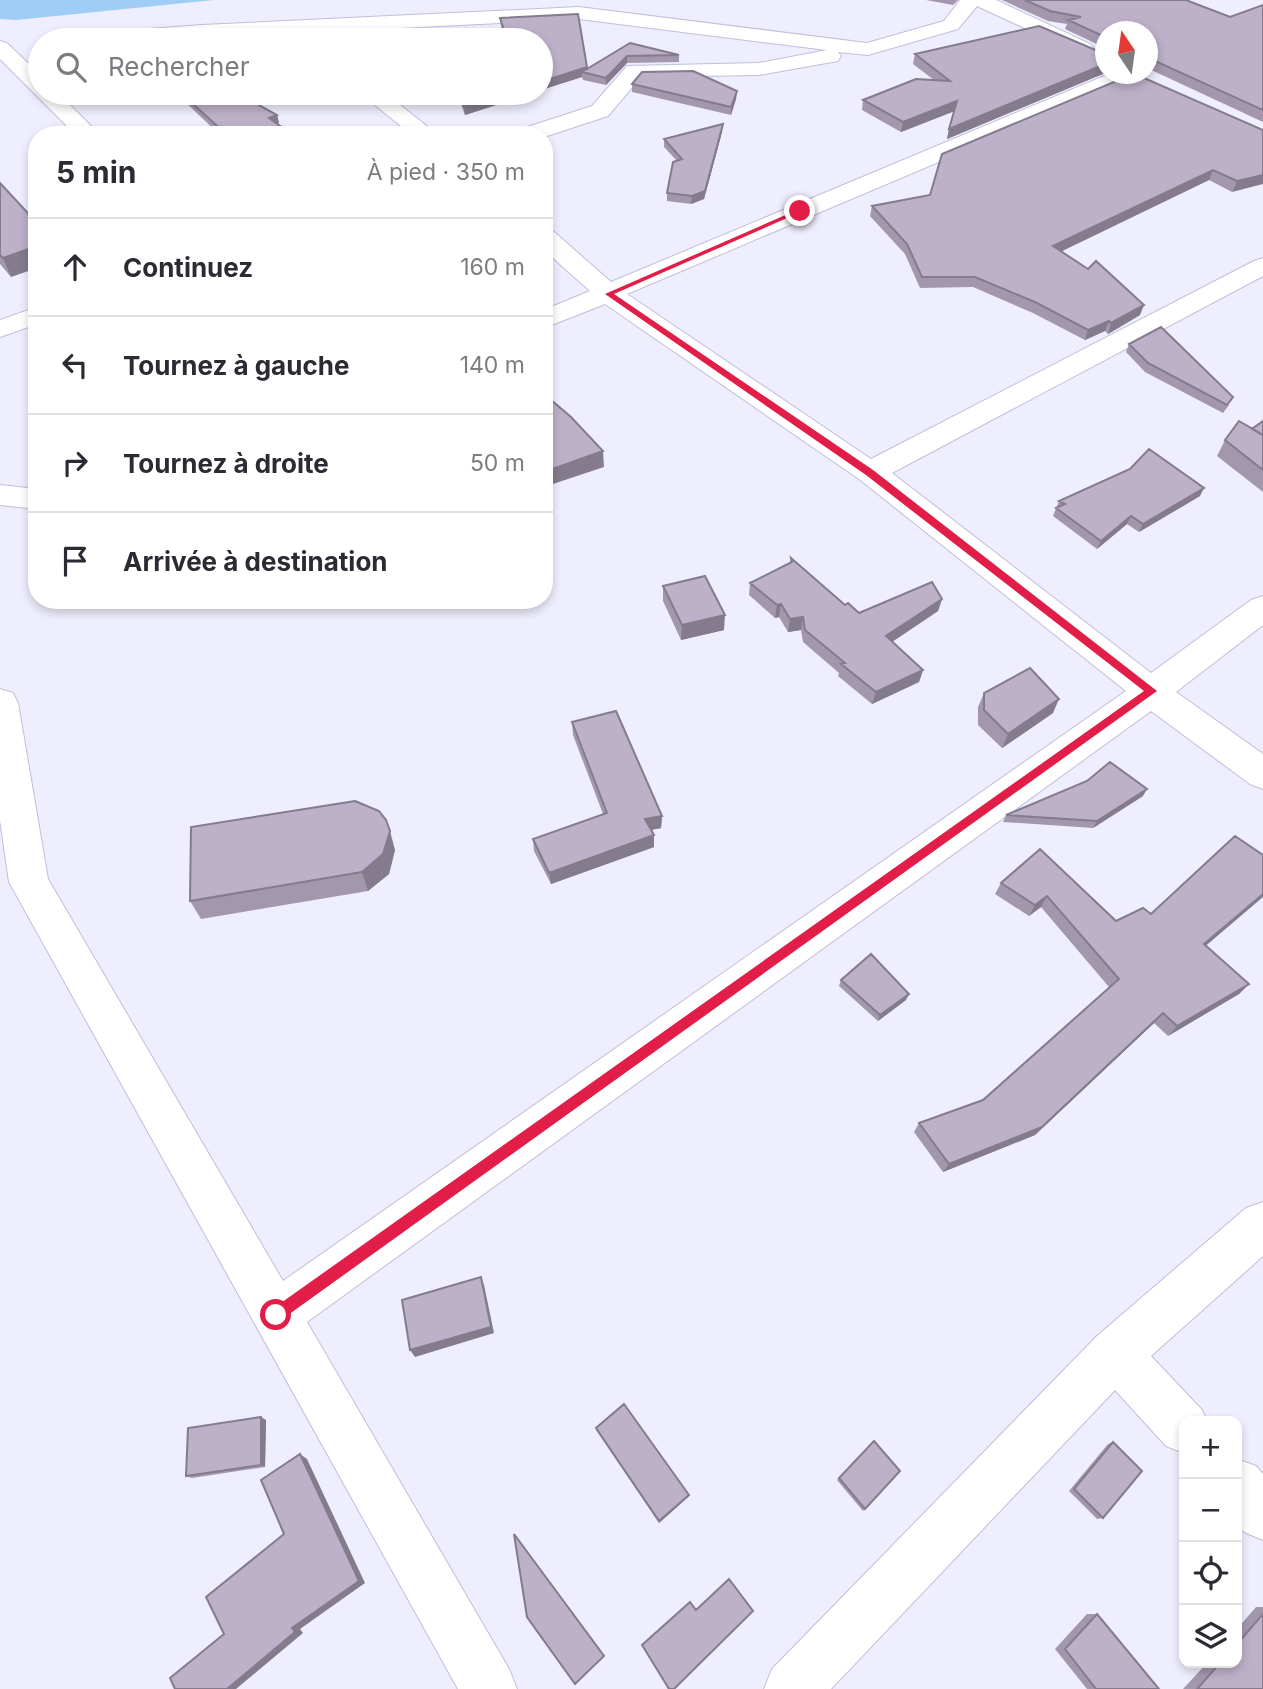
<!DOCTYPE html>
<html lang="fr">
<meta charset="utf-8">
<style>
:root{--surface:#fff;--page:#f7f7f7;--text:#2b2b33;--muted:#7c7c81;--line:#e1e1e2}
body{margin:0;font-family:Inter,sans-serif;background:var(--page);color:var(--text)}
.controls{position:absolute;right:21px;bottom:21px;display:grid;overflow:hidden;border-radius:14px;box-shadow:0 4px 10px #0003}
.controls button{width:63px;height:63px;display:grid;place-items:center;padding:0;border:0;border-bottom:2px solid var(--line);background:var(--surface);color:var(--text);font:35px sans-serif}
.compass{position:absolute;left:1095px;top:21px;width:63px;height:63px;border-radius:50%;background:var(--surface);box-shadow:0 4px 10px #0003;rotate:347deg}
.stop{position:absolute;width:21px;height:21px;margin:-16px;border:5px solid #e11d48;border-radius:50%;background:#fff}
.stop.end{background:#e11d48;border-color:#fff;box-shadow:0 2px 7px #0008}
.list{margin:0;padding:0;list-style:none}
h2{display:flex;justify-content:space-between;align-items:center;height:91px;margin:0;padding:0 28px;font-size:30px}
h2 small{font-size:23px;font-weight:400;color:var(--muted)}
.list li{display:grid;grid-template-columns:46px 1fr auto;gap:21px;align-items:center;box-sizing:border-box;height:98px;padding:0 28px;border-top:2px solid var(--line)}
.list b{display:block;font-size:26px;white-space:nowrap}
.list em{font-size:23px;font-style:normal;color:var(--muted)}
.icon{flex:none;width:38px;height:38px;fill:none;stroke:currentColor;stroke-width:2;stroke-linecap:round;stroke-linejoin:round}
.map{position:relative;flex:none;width:1263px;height:1689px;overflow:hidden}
.search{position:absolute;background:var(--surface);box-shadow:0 4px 10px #0003;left:28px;top:28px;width:525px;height:77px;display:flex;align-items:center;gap:18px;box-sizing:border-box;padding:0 24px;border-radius:38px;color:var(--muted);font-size:26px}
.panel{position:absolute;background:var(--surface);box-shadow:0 4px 10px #0003;left:28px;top:126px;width:525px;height:483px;border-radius:28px}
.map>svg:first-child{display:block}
.water{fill:#a0cdf5}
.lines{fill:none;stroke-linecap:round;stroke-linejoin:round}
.street-casing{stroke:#c0bfda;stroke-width:2}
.street{fill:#fff;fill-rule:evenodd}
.wall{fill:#a397ad}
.shaded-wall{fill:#847b8d}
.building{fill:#bdb0c9;stroke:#847b8d;stroke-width:2}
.route{fill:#e11d48}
</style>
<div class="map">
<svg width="1263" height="1689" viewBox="0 0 1263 1689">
<rect width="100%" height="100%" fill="#eeeefe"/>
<path class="water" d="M0,0H214L16,20L0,19Z"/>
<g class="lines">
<g class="street-casing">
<path id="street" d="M960,0H996L1090,44L1094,48L1090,52H1076L977,6L958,29L868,55L838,52L841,56L838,61L759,75L641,77L608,116L544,137L515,135L518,130L592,106L627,66L759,63L827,50L579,19L162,40H72L76,36L83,34L202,25L579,7L867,43L944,21Z
M0,41L7,43L40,75V93H58L100,135H76L0,59Z
M1109,74H1138L1135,79L627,294L871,459L1254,261L1263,258V276L892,473L1151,673L1251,600L1263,596V625L1176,692L1263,754V789L1250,784L1151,711L307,1322L509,1669L517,1689H458L9,882L0,820V689L13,693L18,703L48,879L283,1281L1126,691L859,479L605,304L544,328V310L590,291L544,250V228L553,231L611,282Z
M360,93H385L438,135H412Z
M37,307V324L0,337V320Z
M0,485L37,489V509L0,505Z
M1263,1202V1256L1151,1356L1202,1410L1207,1421H1184V1453L1166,1446L1115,1390L831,1689H764L772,1669L1097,1336L1246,1208Z
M1237,1459L1256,1466L1263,1474V1540L1244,1532L1237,1524Z"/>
</g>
<use href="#street" class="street"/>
</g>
<path class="wall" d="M926,0H958L953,5Z
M1002,0H1186L1230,17L1263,5V122L1147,68V32H1105V48L1065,29L1067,24L1048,21Z
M578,14L587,69L630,43L679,55V62L627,63L606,85L583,80L582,77L541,90V40H505L501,26L500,18Z
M915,54H1105V73L947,139L954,111L901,132L862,110L863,100L934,80L913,64Z
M632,84L737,91L736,99L731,115L632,92Z
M181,93L277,115L279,123H277L293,135H220L183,100Z
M457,93H533L465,115Z
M1263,130L1232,192L1209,180L1061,251L1140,315L1108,334L1105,331L1085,340L1033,313L973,287L920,288L905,254L870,216L872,206Z
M722,132L704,199L691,204L667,201V193L677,161L664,147V139Z
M0,183L11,277L0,264Z
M1129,344L1229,405L1223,413L1145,372L1126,352Z
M1263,421V492L1217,456L1225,440L1252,429Z
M1200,496L1139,532L1127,524L1097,549L1053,516L1059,501Z
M791,558L845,605L859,613L942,599L938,611L892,642L923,670L919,682L872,704L838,676L839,673L803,642L801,630L788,632L779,617L775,618L749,595L750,583L790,562Z
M663,586L724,630L681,640L663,601Z
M984,693L1053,713L1002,748L978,725V707Z
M572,722L662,816L661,828L651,830L654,835V847L551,884L534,851L533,839L603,814L573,735Z
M1143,796L1093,828L1003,822L1006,815Z
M1040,849L1116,921L1151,914L1206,946L1249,984L1239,994L1168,1036L1154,1023L1035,1135L943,1172L914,1132L919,1123L983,1100L1109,987L1041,907L1029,916L995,894L1001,883Z
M395,850L389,874L368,891L201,919L190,901Z
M841,980L906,1000L878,1021L839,986Z
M266,1420L265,1467L192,1478L186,1476Z
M596,1428L689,1495L688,1497L659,1523L596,1430Z
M1113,1442L1103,1518L1097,1519L1069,1491L1108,1444Z
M872,1443L865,1509L863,1511L837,1480Z
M1256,1607H1263V1689H1183L1207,1663H1237V1629Z
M1087,1614H1097L1159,1689H1087L1055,1649Z"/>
<path class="shaded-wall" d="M627,56V63L606,85V78Z
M1105,64V73L947,139L949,129Z
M587,67L588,73L582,72V77L541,90V82Z
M737,91L736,99L731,115V107Z
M509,93H533L465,115L464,107Z
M957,101L955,111L901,132L903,122Z
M277,115L279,123L271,126L269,118Z
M723,124L722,132L704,199L691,204L692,196Z
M1213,170L1209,180L1050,257L1053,246Z
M1263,175V184L1232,192L1237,181Z
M37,246V268L11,277L3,258Z
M1144,305L1140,315L1108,334L1111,323Z
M1109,321L1105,331L1085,340L1088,330Z
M603,451L604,467L544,487V472Z
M1204,488L1200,496L1139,532L1143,524Z
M1131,516L1127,524L1097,549L1101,541Z
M942,599L938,611L883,648L886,636Z
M781,604L779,617L775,618L777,605Z
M725,615L724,630L681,640L682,625Z
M803,617L801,630L788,632L790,619Z
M923,670L919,682L872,704L876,692Z
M1059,699L1053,713L1002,748L1008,734Z
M1147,789L1143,796L1093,828L1097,821Z
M662,816L661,828L645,831V819Z
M390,831L395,850L389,874L368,891L362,872Z
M654,835V847L551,884L549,873Z
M1263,894V897L1195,955L1204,944Z
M1047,896L1041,907L1029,916L1035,905Z
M1249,984L1239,994L1168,1036L1177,1026Z
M909,994L906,1000L878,1021L880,1015Z
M1163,1013L1154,1023L1035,1135L943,1172L949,1164Z
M481,1277L484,1285L494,1333L415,1357L410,1350Z
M261,1417L266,1420L265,1467L261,1465Z
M300,1454L307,1459L365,1583L300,1629L303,1633L236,1689H227L292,1628Z
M689,1495L688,1497L659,1523V1521Z"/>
<path class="building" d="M1025,0H1186L1230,17L1263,5V110L1151,59L1147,61V32H1105V37L1068,20L1081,17L1050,11Z
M578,14L587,67L541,82V40H507L500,18Z
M1039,26L1105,54V64L949,129L957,101L903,122L863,100L916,79L950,81L915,54Z
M630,43L679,55L627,56L606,78L582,72Z
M693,71L737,91L731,107L632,84L642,72Z
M1133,74H1135L1263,130V175L1237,181L1213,170L1053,246L1088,269L1096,261L1144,305L1111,323L1109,321L1088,330L1037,303L975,277H922L907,244L872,206L930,195L942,154Z
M181,93H237L277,115L269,118L293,135H227Z
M459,93H509L464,107Z
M723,124L705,191L692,196L667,193L673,162L682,159L664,139Z
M0,183L37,223V246L3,258L0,255Z
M1161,327L1233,397L1227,405L1148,363L1129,344Z
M544,394L571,417L603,451L544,472Z
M1239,421L1263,435V470L1225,440Z
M1263,421V435L1252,429Z
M1149,449L1204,488L1143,524L1131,516L1101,541L1056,508L1065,504L1059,501L1130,469Z
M791,558L845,605L848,603L859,613L932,582L942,599L886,636L923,670L876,692L841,664L845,663L805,630L803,617L790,619L781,604L777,605L750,583L792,562Z
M705,576L725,615L682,625L663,586Z
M1030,668L1059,699L1008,734L984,710V693Z
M616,711L662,816L645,819L654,835L549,873L533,839L607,813L572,722Z
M1110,762L1147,789L1097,821L1006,815L1087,781Z
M355,801L379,811L386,820L390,831L383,854L362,872L190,901L191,827Z
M1235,836L1263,855V894L1204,944L1249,984L1177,1026L1163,1013L1042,1127L949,1164L919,1123L983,1100L1119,979L1047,896L1035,905L1001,883L1040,849L1116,921L1143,908L1151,914Z
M871,954L909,994L880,1015L841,980Z
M481,1277L491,1327L410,1350L402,1300Z
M624,1404L689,1495L659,1521L596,1428Z
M261,1417V1465L186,1476L188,1428Z
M874,1441L900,1471L865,1509L839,1478Z
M1113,1442L1142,1471L1103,1518L1074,1489Z
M300,1454L359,1581L292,1628L295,1632L227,1689H175L170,1678L224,1634L206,1597L284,1534L261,1480Z
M514,1534L604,1656L575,1684L527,1617Z
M729,1579L753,1611L674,1689H669L642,1645L690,1602L696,1610Z
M1097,1614L1159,1689H1096L1065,1649Z
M1263,1614V1689H1197L1220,1663H1237V1644Z"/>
<path class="route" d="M797,210L803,211L614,294L873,470L1157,691L281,1320L276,1322L271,1320L268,1315L271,1310L1144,691L866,475L605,294Z"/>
</svg>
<div class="controls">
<button>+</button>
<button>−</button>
<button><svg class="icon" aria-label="locate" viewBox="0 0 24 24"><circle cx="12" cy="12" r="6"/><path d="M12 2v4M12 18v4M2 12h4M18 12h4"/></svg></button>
<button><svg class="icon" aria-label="layers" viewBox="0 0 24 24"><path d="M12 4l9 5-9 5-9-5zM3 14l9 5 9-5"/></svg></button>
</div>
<svg class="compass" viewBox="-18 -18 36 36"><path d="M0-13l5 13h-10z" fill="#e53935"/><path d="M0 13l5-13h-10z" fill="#7c7c81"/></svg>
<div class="stop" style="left:276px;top:1315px"></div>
<div class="stop end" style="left:800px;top:211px"></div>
<div class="search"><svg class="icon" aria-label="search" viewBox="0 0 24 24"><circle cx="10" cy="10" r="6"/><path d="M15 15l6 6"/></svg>Rechercher</div>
<section class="panel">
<h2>5 min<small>À pied · 350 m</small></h2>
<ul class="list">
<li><svg class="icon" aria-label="ahead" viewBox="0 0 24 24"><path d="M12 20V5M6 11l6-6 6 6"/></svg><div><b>Continuez</b></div><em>160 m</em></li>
<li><svg class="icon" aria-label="left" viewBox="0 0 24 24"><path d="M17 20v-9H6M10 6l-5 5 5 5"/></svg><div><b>Tournez à gauche</b></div><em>140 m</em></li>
<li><svg class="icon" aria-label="right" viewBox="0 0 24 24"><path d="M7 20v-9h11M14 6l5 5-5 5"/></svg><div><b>Tournez à droite</b></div><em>50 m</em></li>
<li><svg class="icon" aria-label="arrive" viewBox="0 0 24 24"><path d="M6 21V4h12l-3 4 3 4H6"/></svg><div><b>Arrivée à destination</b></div></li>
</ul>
</section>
</div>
